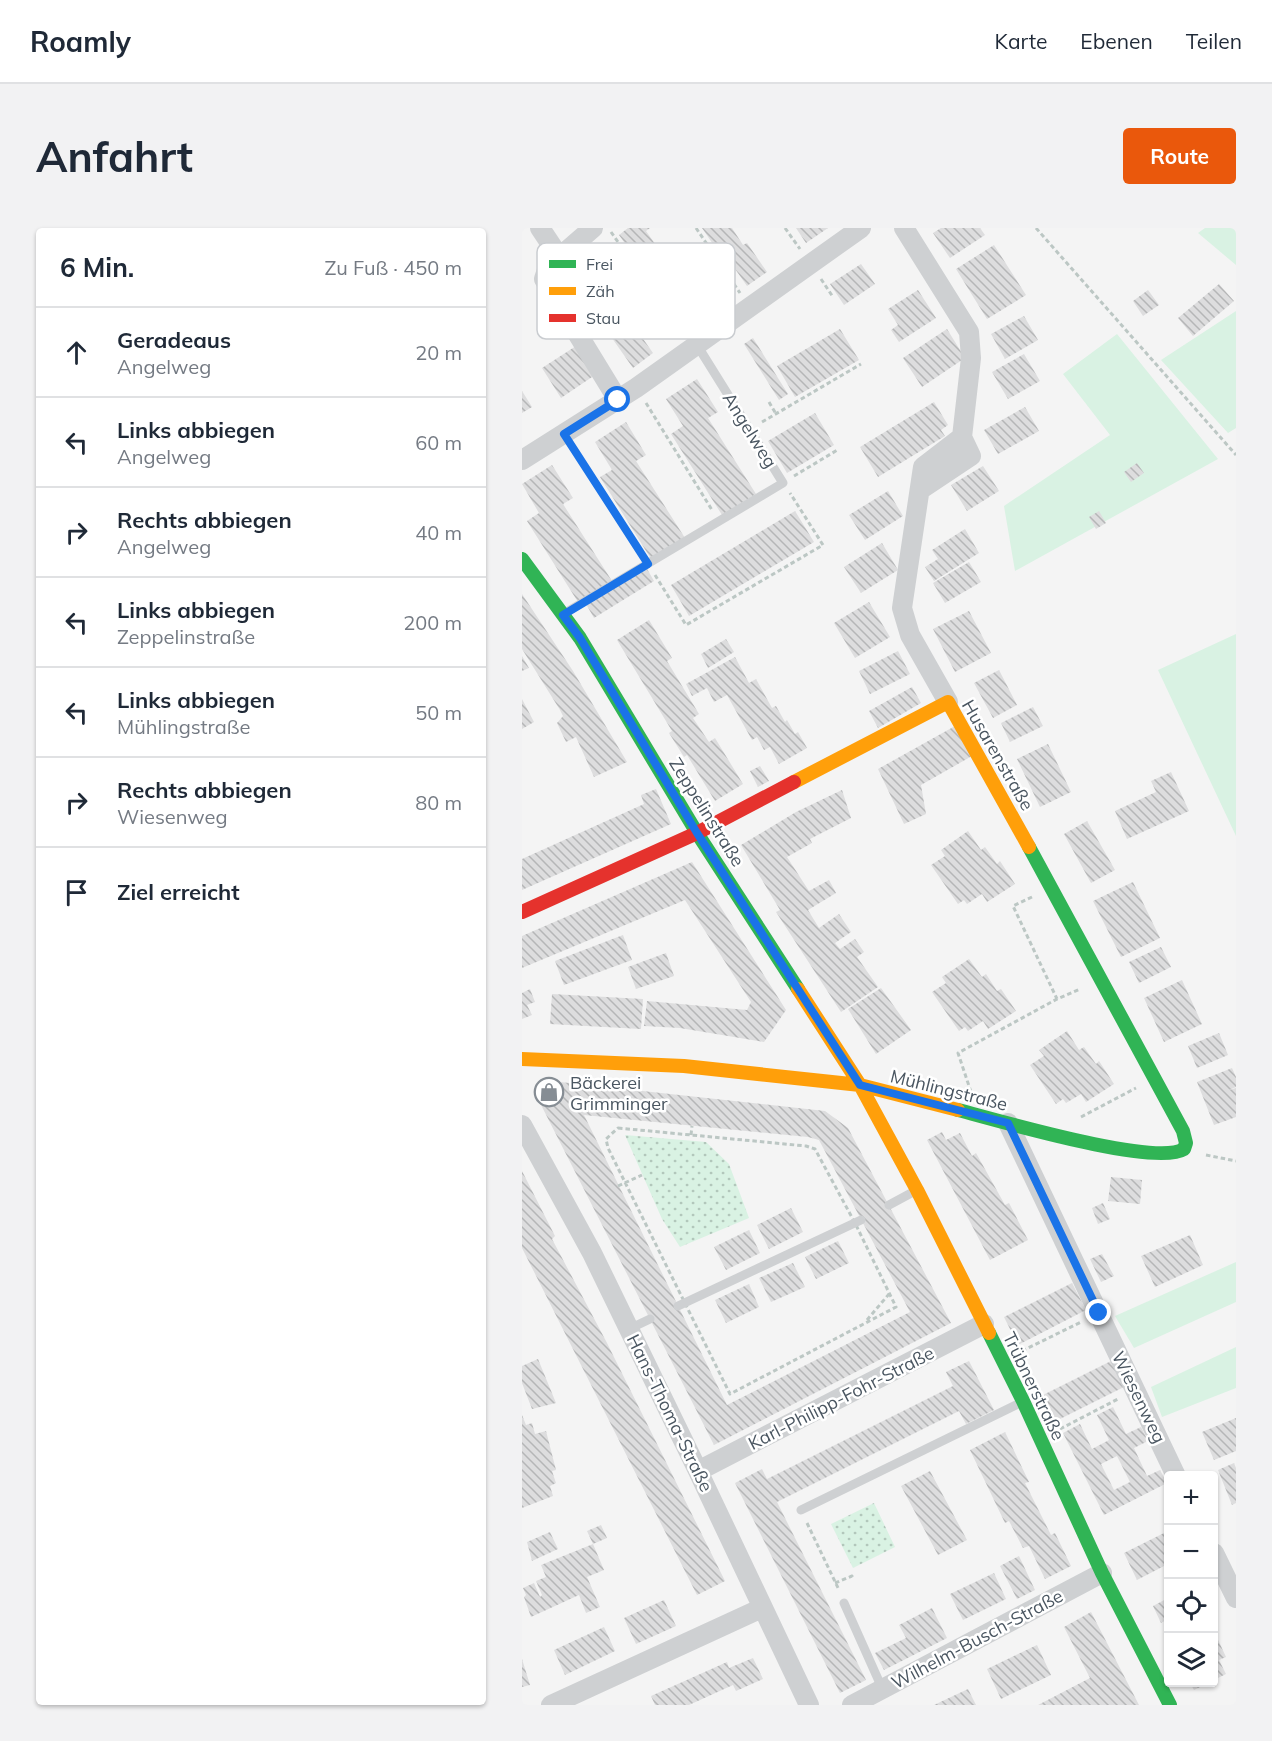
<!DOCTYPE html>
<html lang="de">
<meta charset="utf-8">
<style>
:root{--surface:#fff;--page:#f2f2f3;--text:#1f2937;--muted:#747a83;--line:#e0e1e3;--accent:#ea580c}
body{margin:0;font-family:Mulish,sans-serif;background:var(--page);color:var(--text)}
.controls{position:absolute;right:18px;bottom:18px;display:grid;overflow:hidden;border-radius:6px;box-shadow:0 2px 4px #0004}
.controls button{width:54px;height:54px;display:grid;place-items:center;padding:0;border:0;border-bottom:2px solid var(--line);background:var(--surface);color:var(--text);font:30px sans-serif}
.stop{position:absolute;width:18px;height:18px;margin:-14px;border:4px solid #1a73e8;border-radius:50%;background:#fff}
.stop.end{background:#1a73e8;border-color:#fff;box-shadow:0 2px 6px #0008}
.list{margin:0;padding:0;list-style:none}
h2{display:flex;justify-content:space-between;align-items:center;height:78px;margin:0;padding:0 24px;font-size:26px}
h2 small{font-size:20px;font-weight:400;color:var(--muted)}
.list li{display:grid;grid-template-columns:39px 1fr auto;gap:18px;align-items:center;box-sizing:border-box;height:90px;padding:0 24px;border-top:2px solid var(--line)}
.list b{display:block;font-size:22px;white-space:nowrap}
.list p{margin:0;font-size:20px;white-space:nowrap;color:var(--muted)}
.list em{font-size:20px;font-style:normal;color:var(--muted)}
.icon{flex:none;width:33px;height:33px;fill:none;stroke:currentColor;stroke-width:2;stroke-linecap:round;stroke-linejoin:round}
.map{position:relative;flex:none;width:714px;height:1477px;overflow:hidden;border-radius:6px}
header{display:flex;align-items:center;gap:36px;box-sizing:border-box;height:84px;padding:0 30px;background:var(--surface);border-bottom:2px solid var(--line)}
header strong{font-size:28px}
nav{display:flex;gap:33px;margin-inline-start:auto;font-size:21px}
.intro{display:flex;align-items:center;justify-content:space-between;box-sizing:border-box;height:144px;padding:0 36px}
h1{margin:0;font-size:42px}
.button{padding:15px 27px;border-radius:6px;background:var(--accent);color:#fff;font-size:21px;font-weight:700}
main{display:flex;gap:36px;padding:0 36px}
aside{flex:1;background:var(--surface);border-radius:6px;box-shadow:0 2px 4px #0004}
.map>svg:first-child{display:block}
.green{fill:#d9f2e3}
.park{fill:url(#park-dots)}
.building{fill:url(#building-back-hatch);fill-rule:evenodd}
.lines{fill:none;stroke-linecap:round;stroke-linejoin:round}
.path{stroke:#bcc7c4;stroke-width:3;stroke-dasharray:4.5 3;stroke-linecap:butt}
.lane{stroke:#ced0d2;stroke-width:9}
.street{stroke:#ced0d2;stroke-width:20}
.fast{stroke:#30b455;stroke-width:14}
.slow{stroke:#ff9f0a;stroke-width:14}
.jam{stroke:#e5322d;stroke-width:14}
.route{stroke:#1a73e8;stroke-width:8}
.labels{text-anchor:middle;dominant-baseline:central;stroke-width:5;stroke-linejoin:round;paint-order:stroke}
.street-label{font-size:18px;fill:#4a5661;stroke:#fff}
.poi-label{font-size:18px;fill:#4a5661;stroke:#fff;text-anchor:start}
.key{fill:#fff;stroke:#c9ccd0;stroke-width:1.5}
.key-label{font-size:16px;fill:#4a5661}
</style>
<header>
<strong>Roamly</strong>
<nav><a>Karte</a><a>Ebenen</a><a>Teilen</a></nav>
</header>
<div class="intro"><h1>Anfahrt</h1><a class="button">Route</a></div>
<main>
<aside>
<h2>6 Min.<small>Zu Fuß · 450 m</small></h2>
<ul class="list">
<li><svg class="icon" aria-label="ahead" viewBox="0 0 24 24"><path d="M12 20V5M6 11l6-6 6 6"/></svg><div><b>Geradeaus</b><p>Angelweg</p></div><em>20 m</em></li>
<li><svg class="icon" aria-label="left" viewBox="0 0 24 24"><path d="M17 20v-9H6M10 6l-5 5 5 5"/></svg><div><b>Links abbiegen</b><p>Angelweg</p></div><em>60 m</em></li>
<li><svg class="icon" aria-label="right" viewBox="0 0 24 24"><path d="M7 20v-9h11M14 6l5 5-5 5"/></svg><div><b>Rechts abbiegen</b><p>Angelweg</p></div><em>40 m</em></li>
<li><svg class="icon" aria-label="left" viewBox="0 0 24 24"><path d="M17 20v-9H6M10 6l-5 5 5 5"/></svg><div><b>Links abbiegen</b><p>Zeppelinstraße</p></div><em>200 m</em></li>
<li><svg class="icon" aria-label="left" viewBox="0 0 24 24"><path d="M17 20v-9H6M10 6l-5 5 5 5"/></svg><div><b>Links abbiegen</b><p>Mühlingstraße</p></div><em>50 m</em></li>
<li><svg class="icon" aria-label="right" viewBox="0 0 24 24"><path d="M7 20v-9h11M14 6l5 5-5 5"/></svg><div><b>Rechts abbiegen</b><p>Wiesenweg</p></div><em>80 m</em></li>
<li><svg class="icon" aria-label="arrive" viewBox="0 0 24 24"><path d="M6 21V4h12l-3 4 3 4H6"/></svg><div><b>Ziel erreicht</b></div></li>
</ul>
</aside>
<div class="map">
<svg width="714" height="1477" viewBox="0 0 714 1477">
<defs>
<pattern id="park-dots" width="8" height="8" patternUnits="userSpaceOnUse" patternTransform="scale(1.5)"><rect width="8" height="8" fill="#d9f2e3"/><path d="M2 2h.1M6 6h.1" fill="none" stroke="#b2c7bb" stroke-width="1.8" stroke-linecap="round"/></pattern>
<pattern id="building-back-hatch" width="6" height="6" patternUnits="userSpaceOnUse" patternTransform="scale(1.5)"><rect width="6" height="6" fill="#ddddde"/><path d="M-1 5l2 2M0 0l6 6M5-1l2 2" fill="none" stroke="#b5b6b7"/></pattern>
</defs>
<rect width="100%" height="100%" fill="#f4f4f4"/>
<path class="green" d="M683,0H714V37L676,5Z
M714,83V200L706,205L639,132Z
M595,106L696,231L493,343L482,278L588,207L541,146Z
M714,406V608L636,442Z
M714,1034V1074L612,1120L593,1088Z
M714,1119V1160L640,1189L629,1159Z"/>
<path class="park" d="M103,907L184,914L207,936L227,990L158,1019L140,991Z
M352,1275L373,1319L331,1340L309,1296Z"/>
<path class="building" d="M106,0H128L124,3L157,50L160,48L186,85L166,99L140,62L137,64L97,7Z
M180,0H210L221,17L225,15L245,44L225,58L204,28L201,31Z
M274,0H306L284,15Z
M419,0H458L463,7L428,30L411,5Z
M472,17L504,67L465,91L434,41Z
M61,33L102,91L105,88L131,125L111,140L85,103L82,105L41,47Z
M339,36L353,56L322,77L308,56Z
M697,56L712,73L671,108L656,90Z
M396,62L414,90L377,114L369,102L376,97L366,81Z
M626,62L637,77L621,88L611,73Z
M502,88L516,112L483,131L469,106Z
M318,101L337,132L273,169L255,138Z
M425,101L443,130L400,159L381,130Z
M231,110L266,166L257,172L222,116Z
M54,118L73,147L39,170L20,140Z
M502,126L518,153L486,171L470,144Z
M175,151L196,184L186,190L234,266L200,287L149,206L161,198L144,171Z
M0,163L10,179L0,185Z
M412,174L426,197L419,202L423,208L356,249L338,219Z
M503,179L517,203L476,226L462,202Z
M293,185L312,217L265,245L246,213Z
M104,194L124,227L114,233L163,310L129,331L78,249L90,242L73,214Z
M615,235L622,245L609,254L602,244Z
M30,237L51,270L41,276L90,353L56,374L5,293L17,285L0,256Z
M461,238L477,263L445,283L429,257Z
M366,263L381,288L343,312L327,287Z
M273,283L292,314L167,388L149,357Z
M577,283L584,295L574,301L567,289Z
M443,301L457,325L412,353L403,339L416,331L410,322Z
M360,315L376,342L339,365L322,339Z
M447,334L459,354L423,375L411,355Z
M124,339L132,353L72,390L64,376Z
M0,366L51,443L105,534L72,549L54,509L44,514L35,495L41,488L38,482L0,421Z
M347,374L368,409L333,430L312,395Z
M447,383L469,425L433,444L411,401Z
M127,392L150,430L145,433L177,486L171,490L187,514L193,510L221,556L193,573L165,527L162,529L147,505L150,503L95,412Z
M204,411L212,424L186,440L179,426Z
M376,423L388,446L348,466L337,443Z
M0,428L7,440L0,443Z
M213,429L227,455L234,451L250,480L254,478L263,494L265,492L273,506L276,504L285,520L257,536L248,519L242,522L235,509L230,512L205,467L192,474L185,460L170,468L164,456Z
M477,442L495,477L471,490L452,455Z
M390,459L399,475L356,500L347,483Z
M0,471L12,494L0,501Z
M511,479L521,498L488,514L479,495Z
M433,498L450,528L399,557L404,586L382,596L356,541Z
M526,516L549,564L518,579L495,531Z
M238,538L247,553L236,559L228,543Z
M649,544L667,583L605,611L593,583L634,564L629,553Z
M134,561L149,596L0,662V631L122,576L119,567Z
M320,562L329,590L288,611L290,615L265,629L287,663L307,652L314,665L286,682L297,700L317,686L329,704L313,715L318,721L333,711L342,724L335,729L356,759L319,784L254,684L258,682L219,617L274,584Z
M565,593L593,642L569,655L542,606Z
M446,603L459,622L463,619L475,636L478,633L493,656L465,674L460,666L445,676L442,672L436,676L409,637L423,628L419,622Z
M170,634L264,782L242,814L158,800L122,798L125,773L225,782L229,774L163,672L0,740V708Z
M611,654L638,710L599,729L571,673Z
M101,707L110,732L42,757L33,733Z
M639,719L649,739L617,755L607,734Z
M144,725L152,748L114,761L106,739Z
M447,731L460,749L464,746L475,763L479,761L494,783L466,801L461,793L446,803L443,799L437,803L410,764L424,755L420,749Z
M660,752L680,796L642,814L622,770Z
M359,760L389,802L354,826L326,781Z
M8,761L13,774L5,777L10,787L0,791V765Z
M30,766L121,771L119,801L28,796Z
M545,803L557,822L562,819L574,836L577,833L592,856L564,874L559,866L544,875L541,871L534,876L508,837L522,828L517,822Z
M697,805L706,827L675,840L666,818Z
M710,840L714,849V859L707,862L714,860V889L692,897L675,854Z
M29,853L303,883L326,900L429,1095L192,1217L16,871ZM62,887L286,909L297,912L388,1084L205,1177Z
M420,904L424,912L438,905L450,928L454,925L483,977L487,975L506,1012L468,1032L405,912Z
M0,943L33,1008L30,1011L85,1115L203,1353L175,1367L0,1020Z
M589,949L620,952L618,976L586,973Z
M581,975L588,991L576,996L570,980Z
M269,980L281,1004L247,1021L235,997Z
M227,1002L238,1025L204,1042L192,1019Z
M668,1007L681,1037L633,1059L619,1028Z
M316,1013L327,1035L294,1051L283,1029Z
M580,1026L592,1048L579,1054L568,1031Z
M271,1035L283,1059L249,1074L237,1050Z
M550,1055L564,1082L496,1117L482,1089Z
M227,1056L237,1079L204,1095L193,1072Z
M16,1131L34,1175L10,1181L0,1155V1138Z
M447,1133L472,1182L444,1196L437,1183L255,1274L344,1452L318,1465L213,1255L240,1241L245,1251L431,1158L424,1144Z
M589,1133L602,1159L534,1193L521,1167Z
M591,1179L604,1206L619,1199L626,1213L612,1220L625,1248L638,1242L645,1255L582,1287L541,1205L558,1196L570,1221L587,1212L575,1187ZM595,1228L608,1254L592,1262L579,1236Z
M0,1187L4,1197L10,1195L13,1206L24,1203L34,1242L30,1243L34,1255L28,1258L31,1268L0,1280Z
M714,1190V1223L692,1232L680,1204Z
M483,1204L507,1254L503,1255L529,1307L533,1305L549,1338L523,1351L507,1318L501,1320L487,1293L483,1295L448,1222Z
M712,1235L714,1240V1275L710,1277L696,1242Z
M408,1243L445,1312L416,1327L379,1258Z
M79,1297L85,1310L71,1316L65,1303Z
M646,1303V1336L615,1352L602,1325Z
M28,1304L36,1321L10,1333L5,1314Z
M71,1316L82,1342L65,1349L78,1379L64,1385L57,1367L9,1389L2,1369L4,1367L1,1360L12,1355L18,1369L20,1367L14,1353L24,1349L19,1337Z
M497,1328L513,1362L495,1371L478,1338Z
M472,1345L484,1371L441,1392L428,1366Z
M646,1370V1391L639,1395L631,1378Z
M142,1372L154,1398L114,1416L102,1390Z
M410,1380L425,1410L362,1442L353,1425L384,1410L377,1397Z
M569,1384L617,1477H516L568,1450L542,1399Z
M82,1399L93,1423L43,1447L32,1422Z
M692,1403L704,1429L697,1432L704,1446L692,1452Z
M515,1417L529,1447L479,1471L465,1441Z
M231,1430L241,1451L214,1463L211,1457L167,1477H133L129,1468L205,1434L207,1440Z
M0,1431L8,1457L0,1459Z
M668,1455H686L672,1462Z
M446,1461L454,1477H412Z"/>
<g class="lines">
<path class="path" d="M174,0L218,65
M263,0L278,21
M514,0L714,227
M89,4L159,104
M299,51L311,69
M247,174L254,186
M124,175L190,282
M240,194L339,136
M52,221L118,324
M272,248L317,221
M133,347L164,397L301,317L268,265
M510,669L491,678L535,771
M449,864L436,825L535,771L558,761
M559,889L614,860
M96,900L284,918L293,921L333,995L374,1079L208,1166L86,920L84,911Z
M169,907L170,898
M684,927L714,933
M96,958L120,947
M345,1092L367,1066
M500,1123L559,1094
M538,1201L596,1171
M285,1295L317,1362
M313,1355L330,1348L331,1351"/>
<path class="lane" d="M43,385L261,255L175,117
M367,977L393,963
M156,1078L339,992
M107,1101L128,1091
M279,1282L498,1175
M322,1375L360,1460"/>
<path class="street" d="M18,0L38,30
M71,0L26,39L22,51L96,172
M382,0L447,104L449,130L440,209L401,239L380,380L388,407L426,474
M0,232L114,160L339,0
M398,262L449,228L440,209
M486,895L654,1248
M0,897L70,1025L176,1243L287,1477
M176,1243L462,1096
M692,1325L714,1370
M29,1477L240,1380
M330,1477L580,1345"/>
<path class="fast" d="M0,331L58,410L175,605L276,761
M436,882C475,892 633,939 662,921L664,915L661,903L507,619
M467,1105L501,1173L580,1345L648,1477"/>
<path class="slow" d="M272,554L426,474L507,619
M276,761L338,857L395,962L467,1105
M0,831L162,838L338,857L436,882"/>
<path class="jam" d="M0,684L175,605L272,554"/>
</g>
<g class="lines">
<path class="route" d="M96,172L42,206L126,336L41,387L58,410L175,605L338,857L486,895L577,1085"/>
</g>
<defs>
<g id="shop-ring" transform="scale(1.5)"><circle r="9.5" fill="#fff" stroke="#868d94" stroke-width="1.5"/><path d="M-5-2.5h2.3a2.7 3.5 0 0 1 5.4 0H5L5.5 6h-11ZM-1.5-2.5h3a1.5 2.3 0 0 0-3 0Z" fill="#868d94"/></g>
</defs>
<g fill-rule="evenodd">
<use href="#shop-ring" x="27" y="864"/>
</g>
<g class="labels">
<g class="street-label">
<text transform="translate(228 202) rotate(58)">Angelweg</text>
<text transform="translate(476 527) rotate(60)">Husarenstraße</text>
<text transform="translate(185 584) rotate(58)">Zeppelinstraße</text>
<text transform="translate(427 862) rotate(14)">Mühlingstraße</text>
<text transform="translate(512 1158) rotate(64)">Trübnerstraße</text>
<text transform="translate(617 1169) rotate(64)">Wiesenweg</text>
<text transform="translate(319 1170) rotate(-27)">Karl-Philipp-Fohr-Straße</text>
<text transform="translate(148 1185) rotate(64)">Hans-Thoma-Straße</text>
<text transform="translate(455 1411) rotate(-28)">Wilhelm-Busch-Straße</text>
</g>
<g class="poi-label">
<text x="48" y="854">Bäckerei<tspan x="48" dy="21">Grimminger</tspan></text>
</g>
</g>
<rect x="15" y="15" width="198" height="96" rx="9" class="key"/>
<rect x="27" y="32" width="27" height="8" fill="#30b455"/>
<rect x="27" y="59" width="27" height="8" fill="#ff9f0a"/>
<rect x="27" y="86" width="27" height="8" fill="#e5322d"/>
<g class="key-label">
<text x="64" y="42">Frei</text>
<text x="64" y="69">Zäh</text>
<text x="64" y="96">Stau</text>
</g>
</svg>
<div class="controls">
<button>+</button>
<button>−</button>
<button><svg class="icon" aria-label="locate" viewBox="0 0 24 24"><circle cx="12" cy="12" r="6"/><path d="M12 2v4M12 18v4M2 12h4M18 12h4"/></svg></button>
<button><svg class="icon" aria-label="layers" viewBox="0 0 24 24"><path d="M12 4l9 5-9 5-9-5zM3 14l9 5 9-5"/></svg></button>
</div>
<div class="stop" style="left:96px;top:172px"></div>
<div class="stop end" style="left:577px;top:1085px"></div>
</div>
</main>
